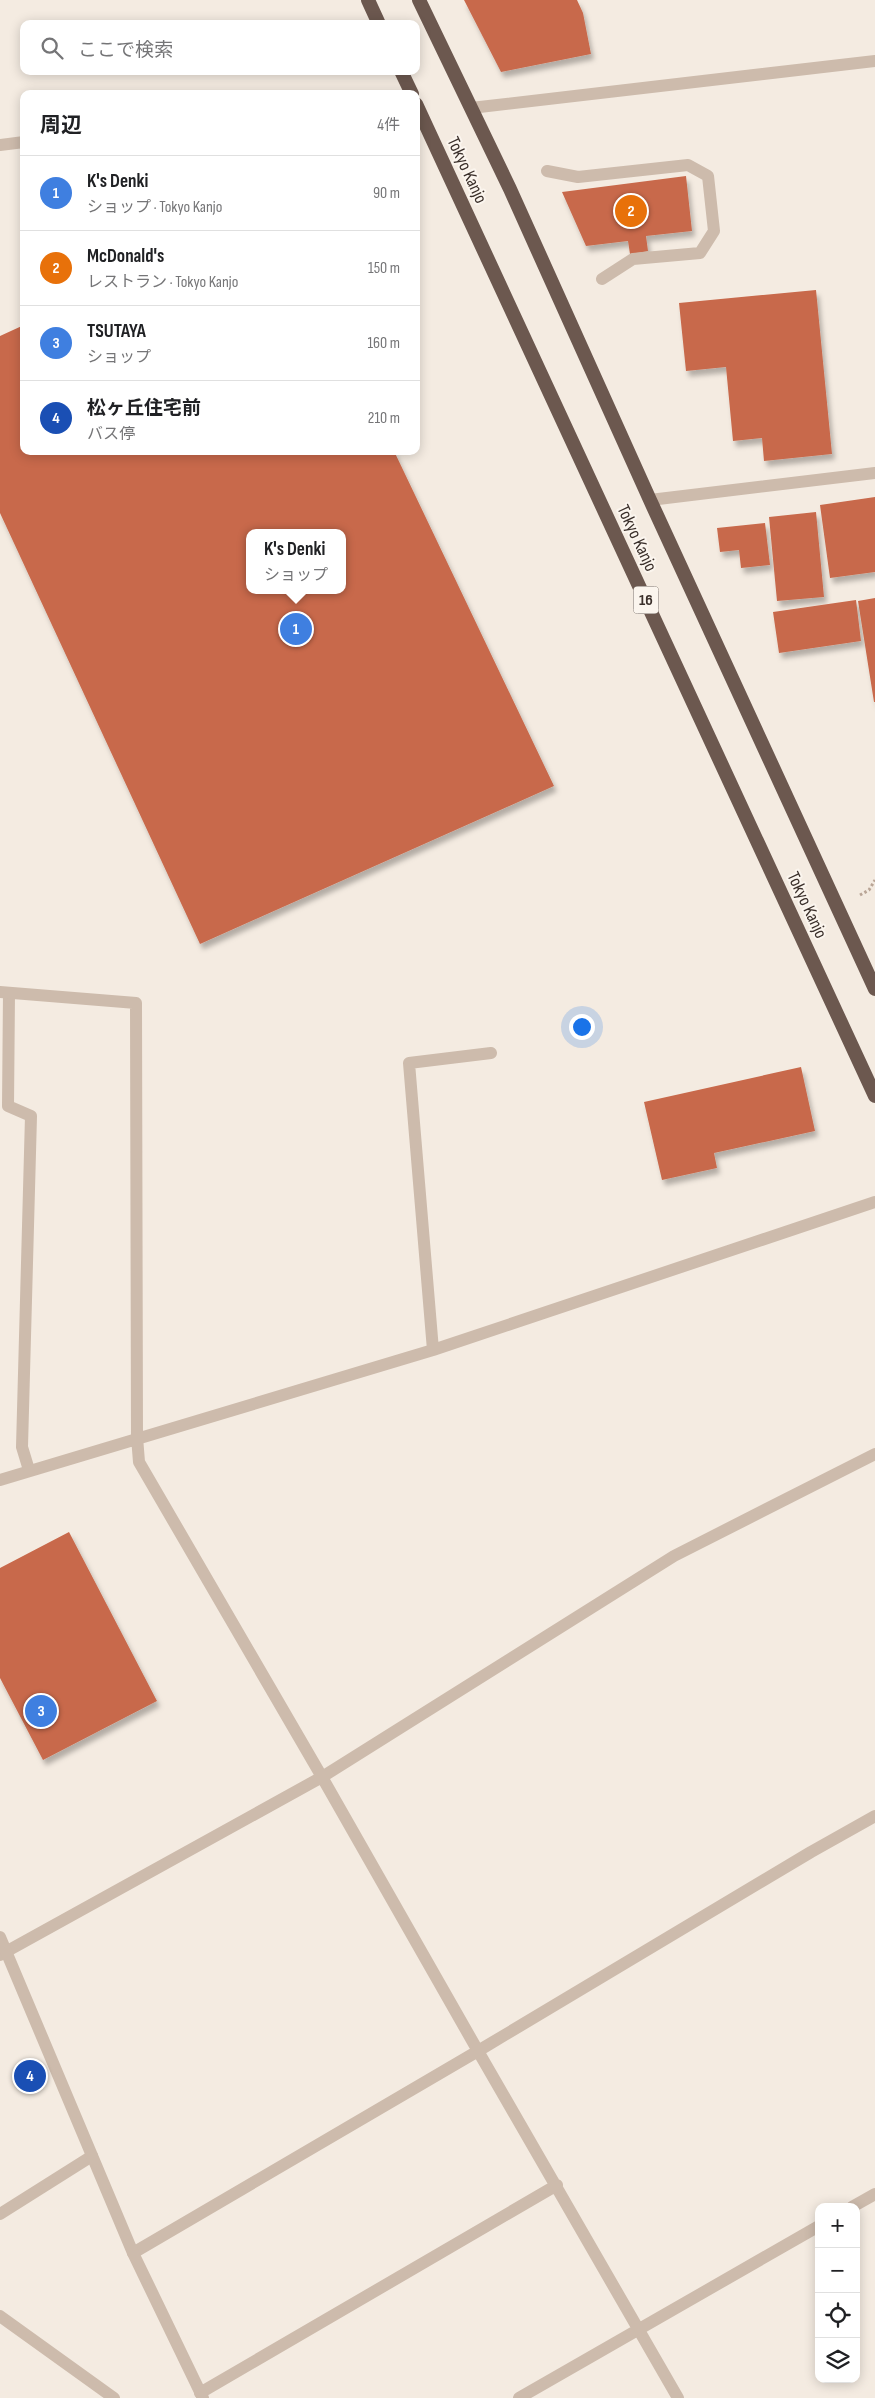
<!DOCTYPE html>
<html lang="ja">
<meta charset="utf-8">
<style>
:root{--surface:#fff;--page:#f6f6f6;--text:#202124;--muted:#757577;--line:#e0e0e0;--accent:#1f5a5e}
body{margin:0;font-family:"Sofia Sans Condensed","Noto Sans JP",sans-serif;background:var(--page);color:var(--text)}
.controls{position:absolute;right:15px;bottom:15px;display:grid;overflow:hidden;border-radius:10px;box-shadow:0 2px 12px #0003}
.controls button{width:45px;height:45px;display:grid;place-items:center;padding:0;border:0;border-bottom:1px solid var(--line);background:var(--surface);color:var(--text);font:25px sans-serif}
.you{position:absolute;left:581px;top:1026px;width:18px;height:18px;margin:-12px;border:4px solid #fff;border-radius:50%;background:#1a73e8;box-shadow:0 0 0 8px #1a73e833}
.badge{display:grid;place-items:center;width:32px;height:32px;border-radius:50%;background:var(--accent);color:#fff;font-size:16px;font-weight:700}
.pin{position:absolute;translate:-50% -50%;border:2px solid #fff;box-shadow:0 1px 5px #0006}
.popup{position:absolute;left:246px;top:529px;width:100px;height:65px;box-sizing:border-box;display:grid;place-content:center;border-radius:10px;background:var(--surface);filter:drop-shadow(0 1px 4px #0005);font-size:16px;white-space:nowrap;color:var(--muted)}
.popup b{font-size:19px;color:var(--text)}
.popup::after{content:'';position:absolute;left:50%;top:100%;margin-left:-10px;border:10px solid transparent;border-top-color:var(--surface)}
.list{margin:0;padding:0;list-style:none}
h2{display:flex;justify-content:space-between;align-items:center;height:65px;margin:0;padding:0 20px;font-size:21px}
h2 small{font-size:16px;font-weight:400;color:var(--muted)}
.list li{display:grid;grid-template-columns:32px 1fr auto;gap:15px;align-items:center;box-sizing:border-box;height:75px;padding:0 20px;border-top:1px solid var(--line)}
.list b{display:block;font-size:19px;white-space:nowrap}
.list p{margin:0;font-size:16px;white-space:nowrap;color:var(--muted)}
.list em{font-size:16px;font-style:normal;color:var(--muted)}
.icon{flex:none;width:28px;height:28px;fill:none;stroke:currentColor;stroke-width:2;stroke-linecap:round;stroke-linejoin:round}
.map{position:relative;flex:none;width:875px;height:2398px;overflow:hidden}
.search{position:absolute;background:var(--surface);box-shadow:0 2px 12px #0003;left:20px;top:20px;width:400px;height:55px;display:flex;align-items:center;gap:12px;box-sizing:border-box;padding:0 18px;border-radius:10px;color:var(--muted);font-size:19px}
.panel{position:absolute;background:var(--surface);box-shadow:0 2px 12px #0003;left:20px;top:90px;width:400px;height:365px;border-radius:10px}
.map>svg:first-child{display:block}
.building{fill:#c8694b;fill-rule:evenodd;filter:url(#shadow)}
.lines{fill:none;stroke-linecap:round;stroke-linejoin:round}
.path{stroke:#b9a596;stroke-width:3;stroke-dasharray:2.5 2.5;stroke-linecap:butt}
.service{stroke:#cdbbac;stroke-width:12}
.minor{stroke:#cdbbac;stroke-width:12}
.tertiary{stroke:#cdbbac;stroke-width:12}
.trunk{stroke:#6c584f;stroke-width:14}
.labels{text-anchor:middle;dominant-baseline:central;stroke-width:4;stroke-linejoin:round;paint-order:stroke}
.shield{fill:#fbf5ee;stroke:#756b66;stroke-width:1}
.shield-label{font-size:16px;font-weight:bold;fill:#3b302b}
.street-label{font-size:18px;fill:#3b302b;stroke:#fbf5ee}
</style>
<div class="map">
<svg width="875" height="2398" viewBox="0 0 875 2398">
<defs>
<filter id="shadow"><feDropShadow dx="3" dy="5.5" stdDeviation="2.5" flood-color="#0004"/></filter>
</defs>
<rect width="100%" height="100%" fill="#f4ebe1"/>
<path class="building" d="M464,0H577L583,13L591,54L501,72Z
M686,176L692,231L646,236L648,251L630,254L628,241L586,246L562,192Z
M816,290L832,454L764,461L762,438L733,441L726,367L686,371L679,303Z
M24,325V451H394L554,786L200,944L0,513V336ZM250,533H342V590H250Z
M875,497V572L830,578L820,505Z
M816,512L824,597L777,601L769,517Z
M765,523L770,565L741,568L739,550L720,552L717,528Z
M875,598V702H874L858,601Z
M856,600L861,641L779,653L773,612Z
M801,1067L815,1131L714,1153L717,1168L662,1180L644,1102Z
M69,1532L157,1701L43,1760L0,1678V1568Z"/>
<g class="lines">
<path class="path" d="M860,895L869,890L875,880"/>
<path class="service" d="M547,171L578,177L688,165L708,176L714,231L700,253L633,259L602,279
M9,993L8,1106L31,1116L22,1447L29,1470"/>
<path class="minor" d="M471,108L875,61
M0,145L24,142
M650,500L875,473
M0,992L136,1003L137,1437L139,1462L322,1777L0,1955
M433,1350L409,1063L491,1053
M0,1480L433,1350L875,1202
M852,2207L875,2194
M0,2214L92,2156
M133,2253L478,2051L322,1777L674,1556L875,1454
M0,2316L114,2398
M200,2393L557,2185
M519,2398L819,2226
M678,2398L478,2051L811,1852L875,1816"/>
<path class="tertiary" d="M0,1937L133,2253L203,2398"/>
<path class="trunk" d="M368,0L379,24
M419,0L510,189L650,500L875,989
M401,71L412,94
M416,104L875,1096"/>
</g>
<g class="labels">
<rect class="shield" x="633.5" y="586.5" width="25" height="27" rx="4"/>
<g class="shield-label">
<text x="646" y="600">16</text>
</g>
<g class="street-label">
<text transform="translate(467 170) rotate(65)">Tokyo Kanjo</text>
<text transform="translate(637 538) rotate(65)">Tokyo Kanjo</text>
<text transform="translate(807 905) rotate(65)">Tokyo Kanjo</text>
</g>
</g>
</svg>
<div class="controls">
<button>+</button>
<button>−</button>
<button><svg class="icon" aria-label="locate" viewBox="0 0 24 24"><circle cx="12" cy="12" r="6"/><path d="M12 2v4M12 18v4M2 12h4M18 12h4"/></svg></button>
<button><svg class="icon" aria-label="layers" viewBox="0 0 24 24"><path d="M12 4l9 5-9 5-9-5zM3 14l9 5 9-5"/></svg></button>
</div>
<div class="you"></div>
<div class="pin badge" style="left:296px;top:629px;background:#3f7fe0">1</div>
<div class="popup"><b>K's Denki</b>ショップ</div>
<div class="pin badge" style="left:631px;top:211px;background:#e8710a">2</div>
<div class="pin badge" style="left:41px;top:1711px;background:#3f7fe0">3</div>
<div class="pin badge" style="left:30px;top:2076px;background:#1a4fb4">4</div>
<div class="search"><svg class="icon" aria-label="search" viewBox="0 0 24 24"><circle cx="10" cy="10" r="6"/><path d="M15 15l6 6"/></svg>ここで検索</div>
<section class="panel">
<h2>周辺<small>4件</small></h2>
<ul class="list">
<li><span class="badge" style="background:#3f7fe0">1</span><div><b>K's Denki</b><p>ショップ · Tokyo Kanjo</p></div><em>90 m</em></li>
<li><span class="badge" style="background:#e8710a">2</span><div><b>McDonald's</b><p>レストラン · Tokyo Kanjo</p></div><em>150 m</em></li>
<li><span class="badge" style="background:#3f7fe0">3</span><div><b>TSUTAYA</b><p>ショップ</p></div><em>160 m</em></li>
<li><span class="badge" style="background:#1a4fb4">4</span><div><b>松ヶ丘住宅前</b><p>バス停</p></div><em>210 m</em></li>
</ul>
</section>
</div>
